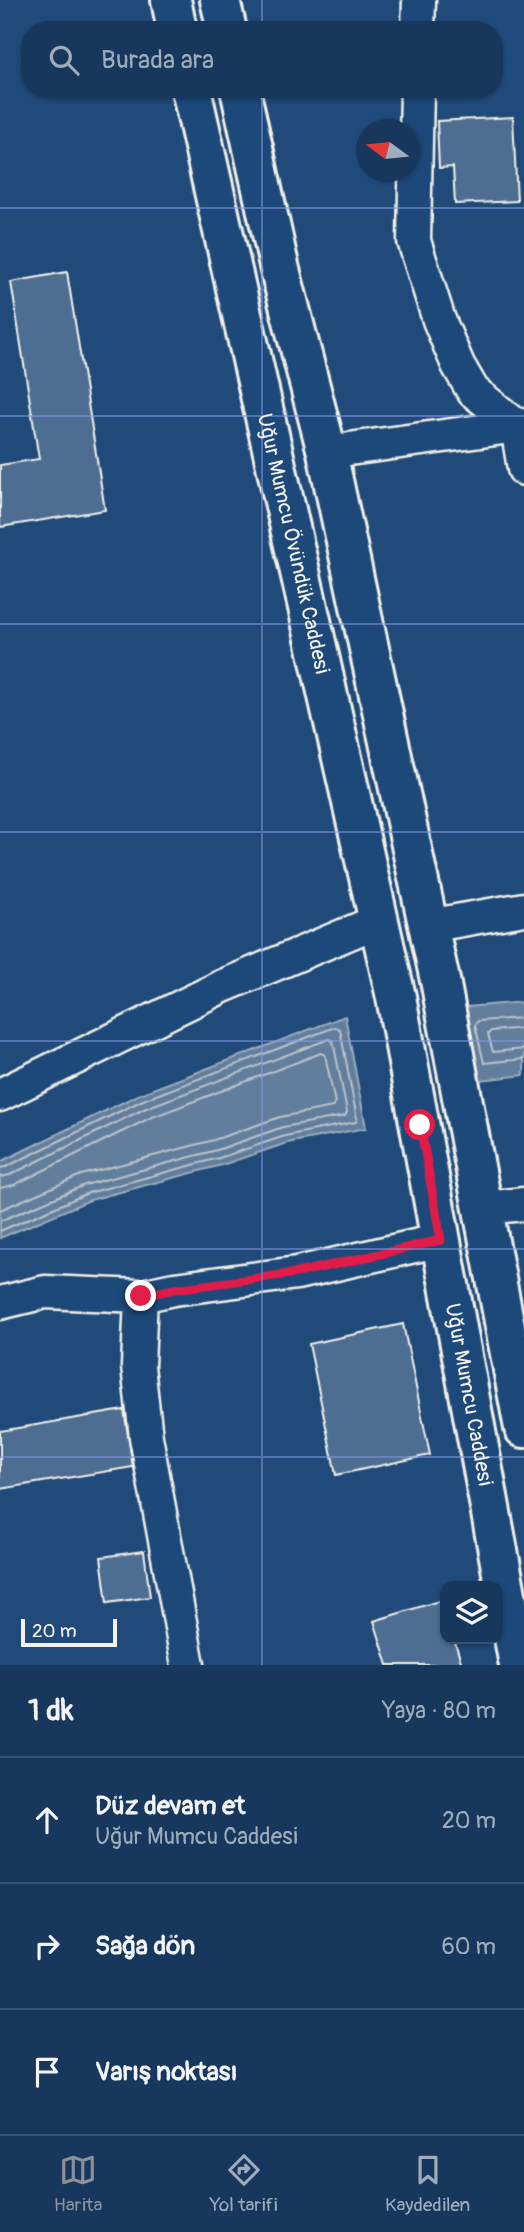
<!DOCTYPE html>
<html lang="tr">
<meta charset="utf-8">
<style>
:root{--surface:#17385c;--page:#244365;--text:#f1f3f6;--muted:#9eacbb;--line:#365272;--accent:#8c9099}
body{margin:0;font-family:Pangolin,sans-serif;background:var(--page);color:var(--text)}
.controls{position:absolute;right:21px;bottom:21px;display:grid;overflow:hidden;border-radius:14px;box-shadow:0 2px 5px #0004}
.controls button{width:63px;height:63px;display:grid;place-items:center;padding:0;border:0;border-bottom:2px solid var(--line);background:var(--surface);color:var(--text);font:35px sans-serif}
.compass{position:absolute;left:356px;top:119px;width:63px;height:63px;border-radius:50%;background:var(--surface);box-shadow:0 2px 5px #0004;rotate:285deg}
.scale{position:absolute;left:21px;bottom:18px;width:96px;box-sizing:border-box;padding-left:7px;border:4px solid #f4f1e8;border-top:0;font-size:19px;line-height:24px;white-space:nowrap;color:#f4f1e8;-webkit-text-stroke:5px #1f4a7a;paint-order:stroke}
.stop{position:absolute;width:21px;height:21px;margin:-16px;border:5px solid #e11d48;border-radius:50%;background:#fff}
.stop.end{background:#e11d48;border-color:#fff;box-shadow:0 2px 7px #0008}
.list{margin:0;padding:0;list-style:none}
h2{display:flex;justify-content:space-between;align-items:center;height:91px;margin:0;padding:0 28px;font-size:30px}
h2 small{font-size:23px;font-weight:400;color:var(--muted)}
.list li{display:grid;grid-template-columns:46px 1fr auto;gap:21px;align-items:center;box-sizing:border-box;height:126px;padding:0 28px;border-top:2px solid var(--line)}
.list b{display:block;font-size:26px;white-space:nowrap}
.list p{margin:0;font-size:23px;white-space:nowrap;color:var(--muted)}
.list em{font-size:23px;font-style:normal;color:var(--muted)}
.icon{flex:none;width:38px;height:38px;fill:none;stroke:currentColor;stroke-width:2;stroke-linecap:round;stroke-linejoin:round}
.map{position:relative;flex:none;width:524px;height:1665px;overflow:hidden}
.search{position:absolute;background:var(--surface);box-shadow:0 2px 5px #0004;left:21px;right:21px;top:21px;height:77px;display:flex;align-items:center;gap:18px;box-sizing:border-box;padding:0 24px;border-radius:28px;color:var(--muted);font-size:26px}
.sheet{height:469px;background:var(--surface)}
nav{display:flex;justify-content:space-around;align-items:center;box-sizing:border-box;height:98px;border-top:2px solid var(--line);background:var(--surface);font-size:19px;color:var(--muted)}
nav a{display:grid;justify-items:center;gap:4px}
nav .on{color:var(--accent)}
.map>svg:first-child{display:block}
.water{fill:#627e9d;stroke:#9cacbb;stroke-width:2}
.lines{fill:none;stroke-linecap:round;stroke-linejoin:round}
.shore{stroke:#bac3ca;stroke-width:2}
.building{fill:#4d6e92;stroke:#f4f1e8;stroke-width:2}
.minor-casing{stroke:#f4f1e8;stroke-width:37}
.tertiary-casing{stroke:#f4f1e8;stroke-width:44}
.minor{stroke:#1f4a7a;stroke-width:32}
.tertiary{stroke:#1f4a7a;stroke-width:38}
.route{stroke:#e11d48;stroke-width:9}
.grid{fill:none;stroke:#7e97df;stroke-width:2;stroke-opacity:0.55}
.labels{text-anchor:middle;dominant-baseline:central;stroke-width:6;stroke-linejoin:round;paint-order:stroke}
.street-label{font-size:21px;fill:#f4f1e8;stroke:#1f4a7a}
</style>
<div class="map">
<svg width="524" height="1665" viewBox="0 0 524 1665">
<rect width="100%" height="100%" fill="#1f4a7a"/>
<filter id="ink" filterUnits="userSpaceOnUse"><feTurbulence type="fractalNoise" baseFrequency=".0143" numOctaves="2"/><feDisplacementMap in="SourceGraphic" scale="14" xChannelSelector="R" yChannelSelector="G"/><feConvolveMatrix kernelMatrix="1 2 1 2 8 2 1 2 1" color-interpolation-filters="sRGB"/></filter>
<g filter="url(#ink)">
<path class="water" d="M524,1002V1075L472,1081L455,1008Z
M345,1016L366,1128L287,1143L222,1165L90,1200L0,1238V1162L140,1094Z"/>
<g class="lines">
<path class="shore" d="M524,1018L478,1021L475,1025L484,1063L524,1059
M524,1028L491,1031L488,1034L493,1052L524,1049
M0,1168L6,1167L143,1100L335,1027L340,1029L357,1119L356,1122L285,1136L219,1158L88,1193L0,1231
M0,1177L10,1175L146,1108L329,1039L333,1041L347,1112L345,1116L283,1127L217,1150L85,1185L0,1221
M0,1188L14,1185L150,1118L321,1053L325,1055L335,1103L333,1107L280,1117L214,1140L81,1175L0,1210"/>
</g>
<path class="building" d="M513,117L517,201L455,204L453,167L439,168L437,121Z
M67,272L105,510L0,527V465L39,459L11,282Z
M403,1324L430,1455L336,1475L309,1344Z
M124,1410L133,1467L0,1489V1431Z
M144,1551L150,1597L107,1603L101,1557Z
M445,1599V1639H454L462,1665H388L374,1621Z"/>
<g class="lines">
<g class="minor-casing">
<path id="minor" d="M418,30L419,0
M417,89L414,241L439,320L458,365L473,391L517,426L524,469
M327,452L524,425
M428,926L524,909
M0,1095L223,986L378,921
M483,1208L524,1204
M141,1296L138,1366L146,1437L188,1665
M0,1303L45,1292L141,1296L174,1289L297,1273L441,1240"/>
</g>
<g class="tertiary-casing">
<g id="tertiary">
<path d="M171,0L177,30"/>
<path d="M220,0L227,30"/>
<path id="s1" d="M191,89L396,997L519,1665"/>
<path d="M240,89L280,270L327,452L441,985L524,1428"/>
</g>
</g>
<use href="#minor" class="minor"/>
<use href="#tertiary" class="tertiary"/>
</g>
</g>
<g class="lines" filter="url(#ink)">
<path class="route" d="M141,1296L174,1289L297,1273L441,1240L420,1125"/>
</g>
<path class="grid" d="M262,0V30M262,89V1665M0,208H524M0,416H524M0,624H524M0,832H524M0,1041H524M0,1249H524M0,1457H524"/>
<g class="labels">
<g class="street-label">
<text stroke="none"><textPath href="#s1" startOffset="466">Uğur Mumcu Övündük Caddesi</textPath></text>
<text stroke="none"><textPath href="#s1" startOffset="1335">Uğur Mumcu Caddesi</textPath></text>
</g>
</g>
</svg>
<div class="controls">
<button><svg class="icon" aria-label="layers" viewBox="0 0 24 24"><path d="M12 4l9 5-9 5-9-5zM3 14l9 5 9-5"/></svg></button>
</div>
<svg class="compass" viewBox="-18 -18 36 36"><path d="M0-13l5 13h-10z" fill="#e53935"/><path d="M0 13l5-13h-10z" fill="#9eacbb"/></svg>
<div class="scale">20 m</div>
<div class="stop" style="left:420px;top:1125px"></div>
<div class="stop end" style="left:141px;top:1296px"></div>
<div class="search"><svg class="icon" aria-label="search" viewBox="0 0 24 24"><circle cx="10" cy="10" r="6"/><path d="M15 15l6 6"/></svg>Burada ara</div>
</div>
<section class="sheet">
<h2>1 dk<small>Yaya · 80 m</small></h2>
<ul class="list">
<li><svg class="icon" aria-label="ahead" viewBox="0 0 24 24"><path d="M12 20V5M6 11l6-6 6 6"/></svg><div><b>Düz devam et</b><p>Uğur Mumcu Caddesi</p></div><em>20 m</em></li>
<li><svg class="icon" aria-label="right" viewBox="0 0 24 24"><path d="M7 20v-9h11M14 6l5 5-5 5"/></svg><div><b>Sağa dön</b></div><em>60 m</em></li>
<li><svg class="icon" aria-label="arrive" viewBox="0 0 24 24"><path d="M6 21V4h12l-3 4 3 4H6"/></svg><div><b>Varış noktası</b></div></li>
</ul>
</section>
<nav>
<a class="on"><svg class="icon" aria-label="map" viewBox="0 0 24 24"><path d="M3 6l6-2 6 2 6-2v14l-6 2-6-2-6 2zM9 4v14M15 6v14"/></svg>Harita</a>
<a><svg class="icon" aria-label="directions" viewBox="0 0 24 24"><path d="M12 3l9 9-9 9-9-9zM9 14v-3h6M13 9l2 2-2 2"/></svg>Yol tarifi</a>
<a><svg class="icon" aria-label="saved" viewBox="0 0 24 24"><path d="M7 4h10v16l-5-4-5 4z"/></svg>Kaydedilen</a>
</nav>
